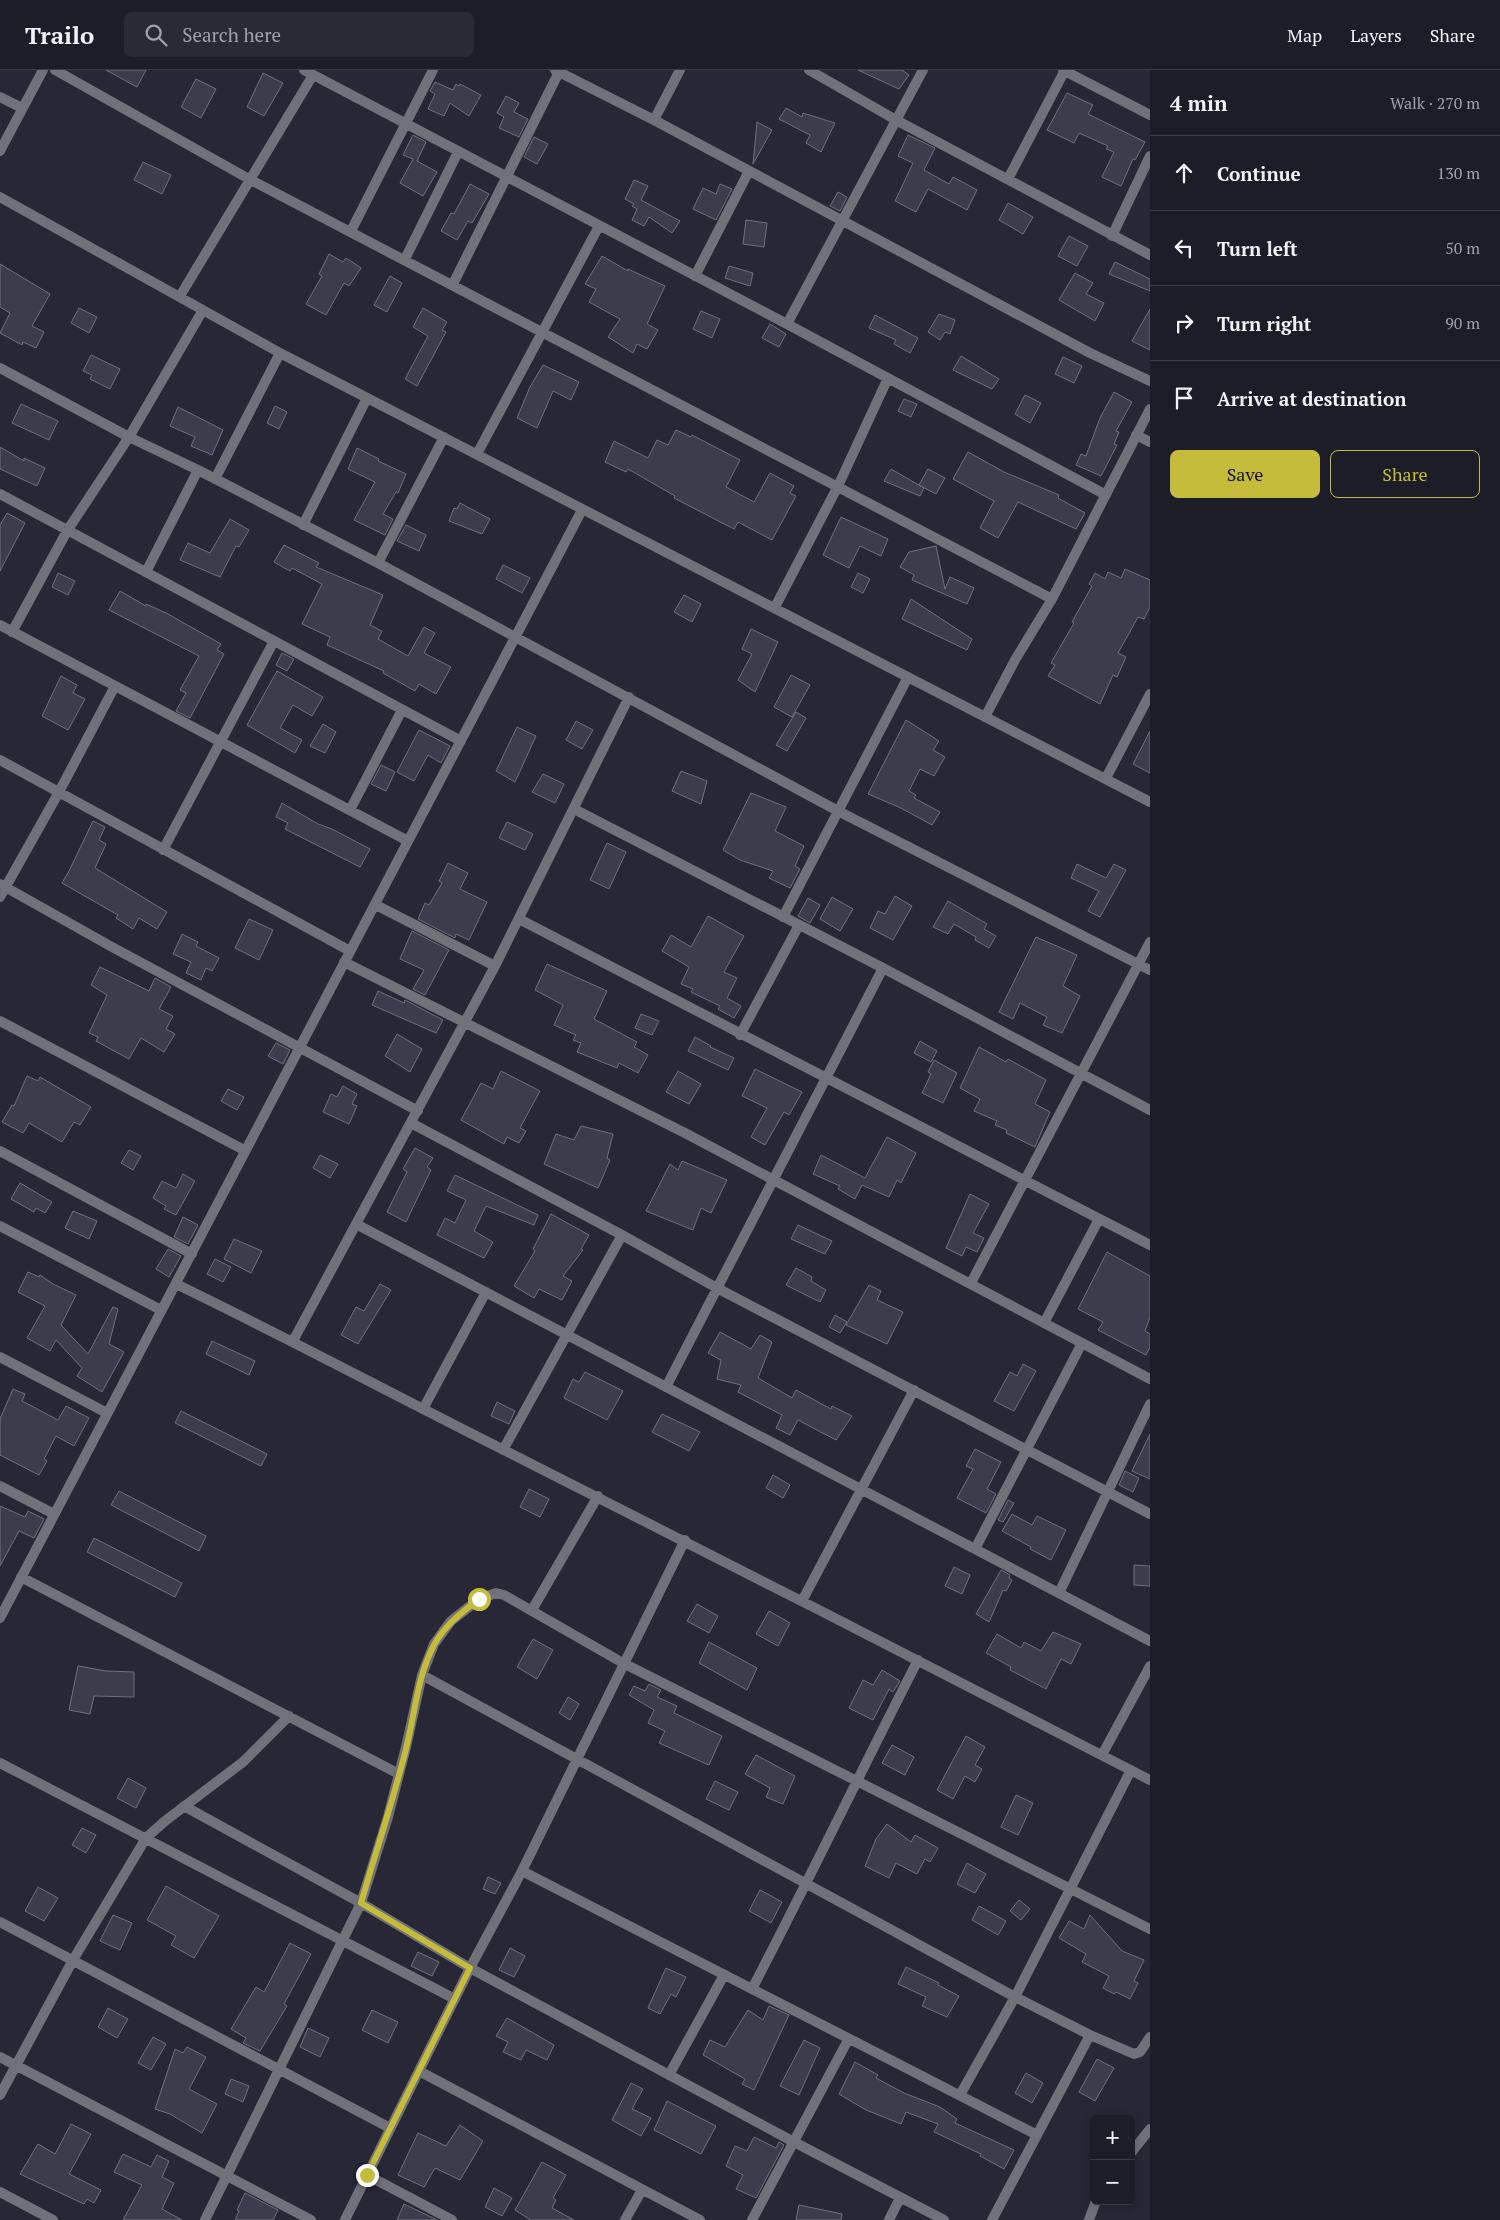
<!DOCTYPE html>
<meta charset="utf-8">
<style>
:root{--surface:#1d1d28;--page:#2a2a34;--text:#f1f3f6;--muted:#a0a2a8;--line:#3b3b45;--accent:#c6bc3c}
body{margin:0;font-family:"PT Serif",serif;background:var(--page);color:var(--text)}
.controls{position:absolute;right:15px;bottom:15px;display:grid;overflow:hidden;border-radius:8px;box-shadow:0 2px 8px #0003}
.controls button{width:45px;height:45px;display:grid;place-items:center;padding:0;border:0;border-bottom:1px solid var(--line);background:var(--surface);color:var(--text);font:25px sans-serif}
.stop{position:absolute;width:15px;height:15px;margin:-11px;border:4px solid #c6bc3c;border-radius:50%;background:#fff}
.stop.end{background:#c6bc3c;border-color:#fff;box-shadow:0 1px 5px #0008}
.list{margin:0;padding:0;list-style:none}
h2{display:flex;justify-content:space-between;align-items:center;height:65px;margin:0;padding:0 20px;font-size:21px}
h2 small{font-size:16px;font-weight:400;color:var(--muted)}
.list li{display:grid;grid-template-columns:32px 1fr auto;gap:15px;align-items:center;box-sizing:border-box;height:75px;padding:0 20px;border-top:1px solid var(--line)}
.list b{display:block;font-size:19px;white-space:nowrap}
.list em{font-size:16px;font-style:normal;color:var(--muted)}
.actions{display:flex;gap:10px;padding:15px 20px}
.actions a{flex:1;padding:11px 0;border:1px solid var(--accent);border-radius:8px;text-align:center;font-size:18px;color:var(--accent)}
.actions .main{background:var(--accent);color:#111}
.icon{flex:none;width:28px;height:28px;fill:none;stroke:currentColor;stroke-width:2;stroke-linecap:round;stroke-linejoin:round}
.map{position:relative;flex:none;width:1150px;height:2150px;overflow:hidden}
header{display:flex;align-items:center;gap:30px;box-sizing:border-box;height:70px;padding:0 25px;background:var(--surface);border-bottom:1px solid var(--line)}
header strong{font-size:24px}
nav{display:flex;gap:28px;margin-inline-start:auto;font-size:18px}
.search{width:350px;height:45px;background:var(--page);display:flex;align-items:center;gap:12px;box-sizing:border-box;padding:0 18px;border-radius:8px;color:var(--muted);font-size:19px}
main{display:flex}
aside{flex:1;background:var(--surface)}
.map>svg:first-child{display:block}
.building{fill:#3c3c4c;stroke:#707082}
.lines{fill:none;stroke-linecap:round;stroke-linejoin:round}
.street{stroke:#717179;stroke-width:10}
.route{stroke:#c6bc3c;stroke-width:6}
</style>
<header>
<strong>Trailo</strong>
<div class="search"><svg class="icon" aria-label="search" viewBox="0 0 24 24"><circle cx="10" cy="10" r="6"/><path d="M15 15l6 6"/></svg>Search here</div>
<nav><a>Map</a><a>Layers</a><a>Share</a></nav>
</header>
<main>
<div class="map">
<svg width="1150" height="2150" viewBox="0 0 1150 2150">
<rect width="100%" height="100%" fill="#272735"/>
<path class="building" d="M106,0H146L137,17Z
M858,0H902L909,5L899,19Z
M263,3L283,13L264,46L247,37Z
M196,9L216,19L201,48L181,37Z
M435,12L453,20L456,14L459,16L460,14L481,25L469,46L450,33L444,46L428,39L435,24L430,21Z
M1067,23L1093,35L1088,44L1145,72L1135,90L1133,89L1121,116L1102,107L1114,82L1106,79L1108,76L1079,63L1074,73L1047,60Z
M506,26L519,33L514,42L528,49L519,67L499,58L504,47L497,43Z
M786,38L802,47L803,43L835,53L821,82L806,73L810,65L779,49Z
M757,52L772,60L753,94Z
M413,65L426,72L417,91L437,102L423,126L400,113L413,89L403,85Z
M908,65L935,78L924,100L949,114L953,107L977,120L967,140L928,119L916,142L895,131L913,93L898,86Z
M534,67L548,74L537,94L524,87Z
M143,92L171,105L162,124L134,110Z
M634,110L648,116L641,130L680,151L672,163L649,147L644,156L632,150L637,139L632,136L634,134L625,129Z
M470,114L489,124L472,153L468,151L457,170L441,161L451,143L454,144Z
M720,114L732,119L716,150L693,139L703,118L716,124Z
M838,122L847,127L840,141L830,136Z
M1008,133L1033,147L1023,164L999,150Z
M746,150L767,153L764,177L743,174Z
M1069,166L1088,176L1077,196L1058,186Z
M329,184L343,192L346,188L361,198L349,216L344,213L326,245L306,234L322,206L319,204Z
M602,186L628,201V199L665,216L647,254L658,260L647,279L637,274L633,283L608,267L620,249L589,232L596,219L585,214Z
M1115,192L1150,209V221L1109,204Z
M0,194L50,224L32,256L44,262L36,278L23,272L22,275L0,263L10,243L0,237Z
M729,196L753,203L750,216L725,208Z
M1075,203L1093,213L1086,224L1104,233L1095,251L1059,230Z
M390,206L402,213L387,242L374,235Z
M79,238L97,247L89,263L71,253Z
M423,238L447,252L442,260L446,262L417,316L405,309L428,266L413,257Z
M1150,239V280L1132,271Z
M701,241L720,249L712,268L693,259Z
M939,244L955,250L950,264L945,262L940,270L928,262Z
M875,245L918,268L910,283L894,274L896,270L869,258Z
M770,254L786,264L779,277L762,268Z
M91,285L120,299L110,319L90,309L92,305L83,301Z
M961,286L999,309L992,319L953,300Z
M1063,287L1082,296L1074,313L1055,304Z
M543,295L579,312L571,330L553,321L537,358L517,348L530,317Z
M1114,322L1132,332L1116,361L1119,362L1114,374L1117,375L1101,406L1076,395L1081,384L1086,386L1100,348Z
M1025,325L1041,333L1030,353L1015,344Z
M904,329L917,334L911,347L898,341Z
M21,334L58,351L49,370L12,353Z
M275,336L287,342L279,359L267,353Z
M178,337L223,360L212,385L191,376L195,367L170,356Z
M676,360L691,367L692,365L740,390L726,417L754,432L770,403L794,416L790,423L796,426L772,470L738,452L734,459L674,428L675,426L628,399L626,402L605,392L614,371L648,388L657,370L668,375Z
M0,377L24,391V388L45,398L37,416L0,399Z
M357,378L379,389L378,391L406,404L398,423L396,422L383,444L393,449L385,465L354,450L375,412L348,399Z
M968,382L1004,402L1059,425L1058,428L1085,443L1076,459L1018,432L998,468L980,458L994,431L953,409Z
M891,399L924,418L920,426L884,411Z
M928,399L945,408L936,424L919,415Z
M460,433L490,449L482,464L449,451L454,438L457,439Z
M7,443L25,453L0,501V455Z
M841,447L888,469L881,486L860,476L849,498L823,485Z
M230,449L249,460L239,477L236,476L220,507L180,490L188,473L210,483Z
M406,455L426,465L419,481L397,471Z
M284,475L319,493L316,497L383,525L370,555L382,561L378,569L408,586L424,557L435,563L424,583L451,597L436,624L419,614L415,621L383,603L384,601L327,575L330,567L302,554L322,514L292,498L290,501L274,492Z
M936,476L945,519L950,507L974,518L967,534L912,510L914,505L900,497L909,482Z
M503,495L530,508L522,523L496,509Z
M1125,499L1150,510V537L1144,549L1138,547L1118,583L1126,587L1117,607L1113,605L1100,634L1048,606L1055,595L1051,593L1074,553L1072,552L1092,516L1089,514L1095,503L1105,509L1108,502L1121,508Z
M58,503L75,511L68,525L52,517Z
M858,503L870,509L863,523L851,517Z
M120,521L146,536V534L166,543L221,574L217,580L224,584L190,648L176,641L186,623L180,620L199,586L109,540Z
M684,525L701,534L692,552L674,542Z
M911,529L972,569L967,580L902,549Z
M751,559L778,572L755,622L738,610L752,584L742,579Z
M282,583L294,589L287,601L276,595Z
M277,601L323,627L312,646L293,635L280,658L302,670L295,683L247,655Z
M791,605L810,615L792,647L774,637Z
M61,606L77,615L73,623L85,629L68,660L42,646Z
M796,642L806,648L787,681L776,675Z
M906,650L939,671L933,680L945,687L934,706L920,699L909,721L916,725L914,728L940,742L932,755L901,738L868,724Z
M576,651L593,660L582,679L566,670Z
M323,654L336,662L325,683L310,676Z
M517,657L536,666L515,712L496,701Z
M419,660L450,676L441,693L428,685L414,711L397,702Z
M1150,661V703L1133,694Z
M381,695L395,702L386,721L371,714Z
M681,701L707,711L701,734L672,721Z
M543,704L564,714L555,733L532,722Z
M751,723L786,737L775,761L804,776L795,796L800,799L790,818L769,808L773,801L740,790L723,780Z
M282,733L318,754L332,759L370,779L360,797L285,759L288,753L276,747Z
M93,751L105,757L99,770L106,774L95,798L167,842L157,859L139,848L133,859L116,848L118,845L62,813L69,801Z
M507,752L533,764L525,780L499,768Z
M607,773L626,782L609,819L590,810Z
M448,793L468,803L460,819L487,832L469,870L456,864L455,868L418,849L425,833L429,835L442,813L439,811Z
M1077,794L1106,808L1114,794L1126,800L1100,847L1088,841L1099,821L1071,808Z
M895,826L912,836L893,870L870,858L878,841L885,844Z
M832,827L853,839L840,861L820,849Z
M808,828L820,835L810,853L798,846Z
M948,831L987,854L984,859L996,866L989,878L975,870L976,867L954,854L948,864L933,857Z
M708,846L744,866L724,902L737,908L727,928L741,936L734,948L718,939L720,936L691,922L693,919L681,914L689,897L662,881L671,865L691,877Z
M249,849L273,860L259,890L235,878Z
M412,861L449,880L425,925L413,919L424,900L400,889Z
M182,864L198,872L196,876L219,888L212,901L206,898L201,910L186,903L191,892L173,884Z
M1036,867L1077,885L1063,916L1080,926L1062,963L1043,955L1047,947L1020,933L1013,949L999,942Z
M547,894L607,921L594,949L637,972L634,977L648,985L638,1003L619,993L617,998L577,982L581,973L573,970L576,965L554,955L563,935L535,920Z
M100,897L149,921L155,908L171,917L159,939L173,946L166,959L175,964L164,982L141,968L129,989L96,971L98,967L89,963L107,925L91,915Z
M378,921L404,933L405,930L443,950L436,963L372,935Z
M641,944L659,951L652,965L635,958Z
M397,964L422,979L410,1002L385,986Z
M695,967L711,976L710,977L734,988L728,1000L688,981Z
M920,971L937,981L931,992L914,983Z
M276,973L290,980L283,994L268,986Z
M979,977L1006,992L1008,989L1046,1010L1035,1034L1050,1042L1035,1077L1006,1063L1007,1060L995,1055L997,1051L974,1041L980,1029L960,1018Z
M934,990L957,1003L943,1033L922,1023L931,1004L928,1002Z
M755,999L802,1022L789,1045L784,1042L765,1075L751,1067L767,1038L742,1026Z
M501,1001L540,1021L520,1058L526,1061L519,1073L507,1067L504,1074L461,1050L481,1013L493,1019Z
M678,1001L701,1014L689,1034L666,1022Z
M27,1006L38,1011L40,1007L91,1037L80,1055L74,1052L62,1072L29,1053L23,1063L2,1052L12,1035L14,1036Z
M343,1016L357,1024L352,1034L357,1036L349,1054L323,1042L331,1024L337,1027Z
M228,1019L244,1027L237,1040L221,1031Z
M581,1056L613,1064L607,1088L610,1090L598,1118L544,1094L556,1064L574,1070Z
M887,1067L916,1083L901,1113L897,1110L889,1127L862,1115L855,1129L838,1119L840,1116L813,1104L821,1085L865,1108Z
M415,1078L433,1088L427,1097L431,1100L406,1152L387,1142L407,1102L403,1099Z
M129,1080L141,1086L133,1100L121,1093Z
M320,1085L338,1094L330,1108L313,1098Z
M682,1091L727,1110L711,1143L701,1138L693,1160L646,1141L670,1094L678,1100Z
M183,1104L195,1111L176,1145L164,1139L166,1136L153,1128L162,1111L176,1118Z
M455,1105L538,1145L534,1155L486,1136L474,1161L493,1172L484,1188L437,1165L445,1148L455,1153L466,1130L447,1121Z
M20,1113L52,1132L45,1143L36,1138L34,1142L11,1129Z
M970,1124L989,1134L973,1163L984,1168L977,1182L966,1177L962,1186L946,1178Z
M73,1141L97,1151L89,1169L65,1158Z
M551,1144L589,1165L581,1179L583,1180L563,1206L572,1211L562,1230L539,1219L534,1228L514,1216L535,1181L533,1179Z
M183,1147L198,1155L188,1174L174,1167Z
M798,1155L832,1171L825,1184L791,1169Z
M234,1169L262,1181L251,1203L224,1189Z
M168,1179L181,1186L169,1207L156,1199Z
M1107,1182L1150,1206V1247L1145,1261L1150,1264V1277L1146,1285L1098,1260L1103,1252L1078,1239Z
M215,1189L231,1197L223,1212L207,1204Z
M796,1198L812,1207L811,1211L826,1220L820,1232L786,1215Z
M28,1202L39,1207L40,1205L53,1214L76,1225L61,1255L88,1284L113,1237L118,1239L109,1274L124,1282L102,1322L77,1306L82,1298L56,1270L50,1281L27,1268L45,1236L18,1222Z
M380,1214L391,1220L358,1274L341,1265L356,1237L364,1241Z
M869,1215L881,1221L877,1230L903,1242L887,1274L846,1255Z
M835,1245L847,1252L840,1263L829,1257Z
M720,1262L751,1279L760,1265L772,1272L758,1308L792,1328L796,1320L831,1339L832,1336L852,1346L836,1370L798,1350L790,1365L776,1358L782,1345L738,1322L741,1315L717,1309L721,1290L708,1283Z
M212,1271L255,1291L249,1305L206,1284Z
M1023,1294L1036,1301L1014,1341L994,1331L1010,1302L1017,1306Z
M585,1302L623,1321L607,1350L564,1328L573,1309L579,1312Z
M13,1319L25,1324L22,1331L58,1350L66,1336L89,1348L74,1376L56,1366L44,1389L47,1391L39,1405L0,1385V1349Z
M497,1332L515,1341L509,1354L491,1346Z
M181,1341L267,1384L261,1396L175,1353Z
M662,1344L700,1362L689,1381L652,1362Z
M1150,1364V1409L1132,1401Z
M975,1379L1001,1392L987,1419L996,1424L986,1443L957,1428L973,1399L966,1396Z
M1125,1401L1139,1408L1133,1422L1119,1415Z
M773,1405L790,1415L783,1428L766,1418Z
M529,1419L549,1429L540,1447L520,1437Z
M119,1421L206,1466L199,1481L111,1435Z
M1008,1430L1014,1433L1003,1452L998,1450Z
M0,1436L25,1447L28,1441L44,1449L34,1468L19,1461L0,1496Z
M1012,1444L1032,1455L1037,1446L1066,1460L1051,1490L1030,1479L1031,1477L1002,1461Z
M94,1468L182,1513L175,1527L87,1482Z
M1134,1495L1150,1496V1516L1134,1515Z
M954,1497L970,1505L962,1524L945,1516Z
M1001,1500L1010,1505L1009,1508L1012,1510L1006,1521L1003,1520L989,1552L976,1544Z
M697,1534L718,1546L709,1563L687,1551Z
M769,1541L790,1553L778,1576L756,1564Z
M1053,1562L1081,1574L1071,1594L1061,1589L1046,1619L1010,1600L1011,1597L986,1583L997,1564L1021,1578L1024,1572L1041,1581Z
M533,1569L553,1580L537,1609L517,1597Z
M709,1572L757,1598L747,1620L699,1593Z
M78,1596L106,1601L134,1602V1627L94,1626L90,1644L69,1640Z
M882,1600L900,1611L893,1622L889,1619L873,1650L849,1638L863,1610L873,1615Z
M649,1614L661,1620L657,1627L677,1636L674,1643L722,1666L709,1695L659,1673L665,1661L648,1653L654,1640L629,1625L634,1616L645,1621Z
M568,1627L579,1634L570,1650L559,1643Z
M966,1666L985,1677L975,1695L982,1699L975,1712L965,1706L953,1729L937,1720Z
M892,1675L914,1687L905,1705L882,1693Z
M756,1685L795,1706L783,1734L766,1727L770,1718L745,1704Z
M128,1708L146,1718L136,1738L117,1728Z
M715,1711L738,1722L729,1740L706,1729Z
M1016,1725L1033,1733L1018,1765L1001,1757Z
M887,1754L911,1772L915,1765L938,1778L930,1792L925,1789L917,1804L896,1793L889,1808L865,1796L876,1769Z
M82,1758L96,1765L86,1783L72,1775Z
M967,1793L986,1804L975,1823L957,1814Z
M488,1807L501,1813L495,1824L483,1819Z
M166,1816L219,1846L194,1888L171,1875L176,1866L147,1850Z
M38,1817L58,1828L44,1851L25,1841Z
M760,1820L782,1832L771,1853L749,1841Z
M1019,1830L1030,1839L1021,1850L1010,1841Z
M979,1836L1006,1851L998,1865L972,1850Z
M113,1845L132,1853L120,1880L100,1871Z
M1090,1845L1122,1881L1144,1890L1134,1911L1138,1913L1130,1929L1116,1922L1114,1924L1103,1918L1109,1906L1082,1892L1086,1884L1059,1868L1069,1851L1084,1859Z
M290,1873L311,1884L284,1934L287,1936L260,1981L243,1973L246,1968L231,1959L256,1917L264,1922Z
M510,1878L525,1886L514,1907L499,1900Z
M418,1882L439,1892L432,1906L411,1896Z
M906,1897L939,1913L938,1915L959,1926L947,1947L922,1936L926,1927L898,1914Z
M666,1898L686,1907L676,1927L671,1924L660,1944L648,1938Z
M769,1936L789,1945L754,2020L742,2014L745,2009L703,1985L710,1970L725,1977L748,1940L763,1950Z
M108,1938L128,1949L117,1968L98,1957Z
M372,1940L398,1952L388,1973L362,1960Z
M507,1948L554,1975L547,1990L526,1980L521,1990L503,1982L508,1972L496,1966Z
M308,1958L329,1968L320,1987L300,1977Z
M153,1967L166,1974L151,2000L138,1993Z
M804,1970L820,1978L799,2025L780,2016Z
M187,1977L206,1987L189,2019L217,2034L202,2063L170,2044L155,2039L175,1979L183,1983Z
M1097,1989L1114,1998L1095,2031L1079,2022Z
M855,1992L878,2005L876,2008L904,2023L940,2037L957,2049L955,2053L1014,2080L1004,2099L980,2086L981,2084L934,2062L938,2054L906,2042L901,2054L866,2040L839,2024Z
M1026,2003L1043,2013L1032,2033L1015,2023Z
M231,2009L249,2016L243,2032L225,2024Z
M631,2013L643,2019L632,2039L651,2048L641,2066L612,2050Z
M667,2031L716,2056L701,2084L654,2060Z
M71,2054L91,2064L69,2104L101,2120L94,2133L87,2129L84,2134L20,2104L38,2074L55,2084Z
M460,2055L483,2071L460,2110L435,2098L424,2117L398,2105L418,2063L446,2076Z
M754,2067L776,2078L779,2072L784,2075L756,2128L736,2119L743,2105L726,2096L735,2076L747,2081Z
M123,2084L151,2097L157,2085L169,2091L162,2107L174,2113L162,2139L182,2150H123L142,2115L114,2102Z
M542,2092L566,2105L553,2128L556,2130L552,2138L574,2150H531L515,2140Z
M494,2118L512,2128L502,2146L485,2137Z
M245,2123L278,2140L273,2150H235L239,2141L237,2140Z
M404,2134L433,2148L437,2150H397Z
M799,2135L842,2144L841,2150H796Z"/>
<g class="lines">
<path class="street" d="M55,0L249,109L1052,529
M304,0L787,254L1106,425
M555,0L654,50L1090,283L1150,311
M809,0L896,50L1150,185
M1063,0L1150,45
M0,27L22,38
M654,50L680,0
M0,81L43,0
M1008,109L1065,0
M0,127L280,283L1150,732
M351,161L433,0
M1112,166L1150,86
M405,189L458,82
M695,206L749,101
M453,214L559,2
M180,226L313,5
M787,254L923,0
M0,298L129,367L198,400L378,493L838,741L1150,900
M1136,365L1150,372
M477,384L599,156
M215,409L280,283
M0,424L461,671
M303,455L367,328
M378,493L444,367
M146,502L198,400
M775,537L838,416L888,308
M0,555L408,771
M12,562L67,461L129,367L203,240
M985,647L1015,590L1052,529L1150,339
M0,690L350,881
M1106,708L1150,624
M574,739L883,898L1150,1040
M350,740L402,640
M163,780L274,571
M0,814L112,877L418,1041
M0,827L59,722L115,616
M376,835L495,896
M783,847L908,607
M519,849L1150,1175
M344,892L685,1063L1150,1309
M0,951L244,1080
M740,965L799,855
M411,1053L622,1165L717,1218L1150,1444
M0,1081L192,1184
M356,1154L1150,1571
M0,1156L161,1240
M971,1213L1150,872
M176,1214C286,1267 394,1325 504,1380C720,1489 935,1599 1150,1710
M1044,1253L1099,1149
M293,1271L495,896L629,627
M0,1287L107,1343
M666,1317L883,898
M423,1339L486,1222
M503,1380L622,1165
M0,1416L54,1444
M975,1479L1082,1273
M21,1507L399,1704
M1059,1523L1150,1334
M802,1531L914,1320
M532,1540L598,1426
M0,1548L582,440
M422,1605L1015,1927L1090,1965L1134,1984L1140,1982L1150,1967
M1102,1685L1150,1596
M0,1693L455,1929
M184,1736L361,1833L470,1898L794,2072L944,2150
M522,1801L1037,2065
M0,1852L390,2058
M752,1919C809,1810 862,1699 918,1590
M0,1987L311,2150
M419,2001L700,2150
M669,2005L724,1905
M0,2025L73,1890L146,1768L165,1751L243,1692L289,1646
M960,2025L1015,1927L1131,1700
M1131,2083L1150,2059
M367,2105L452,2150
M0,2122L53,2150
M205,2150L361,1833L388,1747L406,1677L422,1605L434,1574L451,1551L479,1529L496,1523L504,1525L623,1593L1150,1859
M345,2150L470,1898L522,1801L685,1470
M625,2150L642,2120
M752,2150L848,1970
M889,2150L900,2128
M992,2150L1090,1965
M1089,2150L1096,2131"/>
</g>
<g class="lines">
<path class="route" d="M367,2105L470,1898L361,1833C376,1781 393,1731 406,1679C415,1644 417,1607 434,1575C444,1556 462,1542 479,1529"/>
</g>
</svg>
<div class="controls">
<button>+</button>
<button>−</button>
</div>
<div class="stop" style="left:479px;top:1529px"></div>
<div class="stop end" style="left:367px;top:2105px"></div>
</div>
<aside>
<h2>4 min<small>Walk · 270 m</small></h2>
<ul class="list">
<li><svg class="icon" aria-label="ahead" viewBox="0 0 24 24"><path d="M12 20V5M6 11l6-6 6 6"/></svg><div><b>Continue</b></div><em>130 m</em></li>
<li><svg class="icon" aria-label="left" viewBox="0 0 24 24"><path d="M17 20v-9H6M10 6l-5 5 5 5"/></svg><div><b>Turn left</b></div><em>50 m</em></li>
<li><svg class="icon" aria-label="right" viewBox="0 0 24 24"><path d="M7 20v-9h11M14 6l5 5-5 5"/></svg><div><b>Turn right</b></div><em>90 m</em></li>
<li><svg class="icon" aria-label="arrive" viewBox="0 0 24 24"><path d="M6 21V4h12l-3 4 3 4H6"/></svg><div><b>Arrive at destination</b></div></li>
</ul>
<div class="actions"><a class="main">Save</a><a>Share</a></div>
</aside>
</main>
